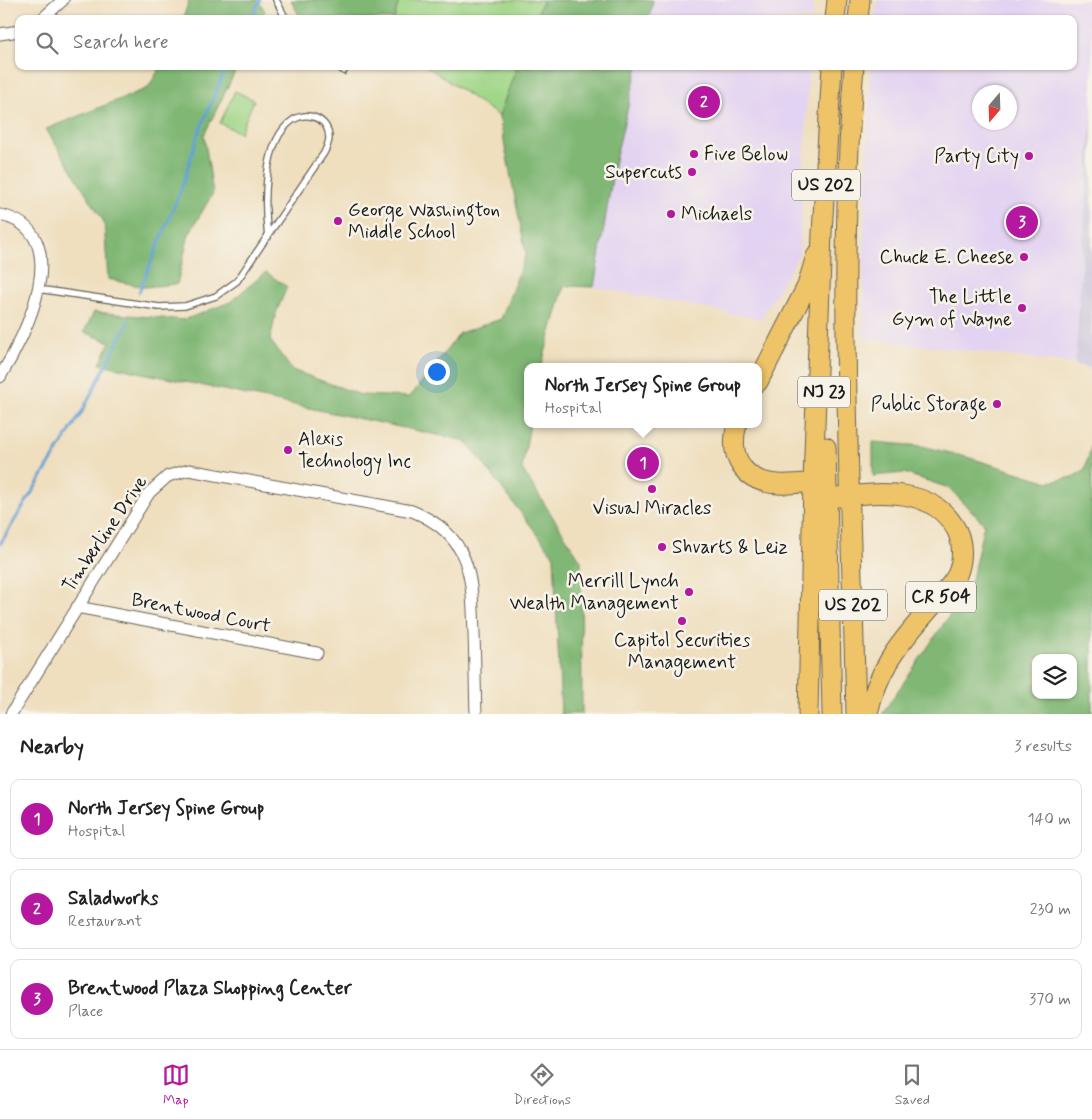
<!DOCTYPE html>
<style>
:root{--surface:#fff;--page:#f2f2f2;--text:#222;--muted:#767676;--line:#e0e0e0;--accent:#b5179e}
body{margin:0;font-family:Mynerve,sans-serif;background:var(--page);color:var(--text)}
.controls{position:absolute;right:15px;bottom:15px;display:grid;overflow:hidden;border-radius:10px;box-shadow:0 1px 4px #0004}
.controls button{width:45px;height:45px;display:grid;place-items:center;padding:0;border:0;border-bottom:1px solid var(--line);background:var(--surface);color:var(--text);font:25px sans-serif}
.compass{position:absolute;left:972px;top:85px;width:45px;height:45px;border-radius:50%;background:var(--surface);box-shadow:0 1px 4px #0004;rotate:199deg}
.you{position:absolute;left:436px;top:371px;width:18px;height:18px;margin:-12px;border:4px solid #fff;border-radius:50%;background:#1a73e8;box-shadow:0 0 0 8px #1a73e833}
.badge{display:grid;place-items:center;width:32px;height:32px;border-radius:50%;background:var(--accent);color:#fff;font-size:16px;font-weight:700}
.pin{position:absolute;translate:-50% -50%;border:2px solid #fff;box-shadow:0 1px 5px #0006}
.popup{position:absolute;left:524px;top:363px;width:238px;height:65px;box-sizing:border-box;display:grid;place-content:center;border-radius:10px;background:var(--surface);filter:drop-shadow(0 1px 4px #0005);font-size:16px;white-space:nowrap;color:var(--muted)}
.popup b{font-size:19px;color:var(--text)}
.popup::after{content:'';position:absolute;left:50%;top:100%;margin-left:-10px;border:10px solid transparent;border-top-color:var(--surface)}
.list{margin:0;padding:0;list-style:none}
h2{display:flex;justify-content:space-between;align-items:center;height:65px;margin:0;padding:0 20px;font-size:21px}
h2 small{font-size:16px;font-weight:400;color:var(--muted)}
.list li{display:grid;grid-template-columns:32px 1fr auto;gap:15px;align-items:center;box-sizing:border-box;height:80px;margin:0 10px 10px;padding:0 10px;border:1px solid var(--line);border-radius:10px}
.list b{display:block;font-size:19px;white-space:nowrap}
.list p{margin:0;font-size:16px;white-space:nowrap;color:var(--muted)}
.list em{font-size:16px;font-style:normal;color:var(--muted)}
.icon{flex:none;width:28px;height:28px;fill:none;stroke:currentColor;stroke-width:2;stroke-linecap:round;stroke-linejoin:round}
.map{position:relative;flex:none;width:1092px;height:714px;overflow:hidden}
.search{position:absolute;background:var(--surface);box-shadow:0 1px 4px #0004;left:15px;right:15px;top:15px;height:55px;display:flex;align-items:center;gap:12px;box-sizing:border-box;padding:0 18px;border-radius:10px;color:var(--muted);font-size:19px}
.sheet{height:335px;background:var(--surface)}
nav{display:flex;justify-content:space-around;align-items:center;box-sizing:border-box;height:70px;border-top:1px solid var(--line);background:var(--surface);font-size:14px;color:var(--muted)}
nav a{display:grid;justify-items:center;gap:2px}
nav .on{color:var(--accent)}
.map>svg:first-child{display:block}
.built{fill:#e3d3f2;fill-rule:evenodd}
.industrial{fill:#c6c0da}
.green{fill:#a0d688;stroke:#5e7952}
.forest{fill:#80b774;stroke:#4e6a48;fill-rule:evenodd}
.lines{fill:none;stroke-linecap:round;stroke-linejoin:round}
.stream{stroke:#62a1d4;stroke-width:3}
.service-casing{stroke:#666055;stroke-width:8}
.minor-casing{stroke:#666055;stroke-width:13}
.trunk-casing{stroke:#666055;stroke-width:21}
.service{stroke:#fff;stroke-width:5.5}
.minor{stroke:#fff;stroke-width:11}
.trunk{stroke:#efc469;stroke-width:19}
.poi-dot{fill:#b5179e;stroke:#f7f3e8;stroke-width:2}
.labels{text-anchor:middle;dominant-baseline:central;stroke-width:5;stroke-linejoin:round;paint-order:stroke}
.shield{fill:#f7f3e8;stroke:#5e5c59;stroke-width:1}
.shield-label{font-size:18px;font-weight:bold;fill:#1c1c1c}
.poi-label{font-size:19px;fill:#1c1c1c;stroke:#f7f3e8;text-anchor:end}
.street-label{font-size:19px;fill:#1c1c1c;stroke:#f7f3e8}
</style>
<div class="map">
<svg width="1092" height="714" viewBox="0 0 1092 714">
<rect width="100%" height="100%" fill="#f7f3e8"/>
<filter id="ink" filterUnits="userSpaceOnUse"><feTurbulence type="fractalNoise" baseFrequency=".02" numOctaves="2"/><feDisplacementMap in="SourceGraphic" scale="10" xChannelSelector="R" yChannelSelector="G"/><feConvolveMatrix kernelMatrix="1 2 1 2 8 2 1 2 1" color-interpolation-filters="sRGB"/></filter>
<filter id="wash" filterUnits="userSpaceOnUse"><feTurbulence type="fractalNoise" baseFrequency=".0096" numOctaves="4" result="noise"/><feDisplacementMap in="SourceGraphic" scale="20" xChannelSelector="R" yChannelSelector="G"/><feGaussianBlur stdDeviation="1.12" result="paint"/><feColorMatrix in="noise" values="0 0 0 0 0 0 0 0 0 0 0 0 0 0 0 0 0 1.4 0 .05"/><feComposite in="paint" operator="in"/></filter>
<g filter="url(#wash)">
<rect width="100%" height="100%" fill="#efdfbf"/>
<path class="built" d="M653,0H814L812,19H649Z
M878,0H1092V108L1075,364L863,338L865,196L871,66H1073V19H875ZM1010,92V122H980V92Z
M638,66H809L799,254L761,319L594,287L615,160Z"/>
<path class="industrial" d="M1092,108V369L1075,364Z"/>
<path class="green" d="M399,0H544L534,19H394Z
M426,66H517L499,116Z
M235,91L254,100L240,133L220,123Z"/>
<path class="forest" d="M189,0H258L265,11L261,19H183Z
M291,0H399L394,19H301Z
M544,0H653L649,19H534Z
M161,66H238L204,135L213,193L189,234L177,284L144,287L108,279L104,222L46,129L148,88Z
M517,66H638L615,160L594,287L564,286L541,367H528V424H530L522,469L581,561L582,714H561L554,556L466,441L100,364L110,342L84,332L94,312L184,320L230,302L266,272L287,287L276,313L270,340L292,370L361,395L410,397L460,333L501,319L526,254L499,116Z
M873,442L922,446L970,458L1049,482L1073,477L1085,469L1092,443V714H882L971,584L984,524L949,488L904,473L873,476ZM1036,658H1073V695H1036Z"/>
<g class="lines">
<path class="stream" d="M251,19L260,0
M139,292L182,187L198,134L227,66
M0,544L83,410L128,322"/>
</g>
</g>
<g filter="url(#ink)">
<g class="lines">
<g class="service-casing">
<path id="service" d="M276,0L286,19
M337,66L344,71
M38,289L159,307L185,306L216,296L237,281L324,153C326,149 329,143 329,138C329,119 308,110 293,120C262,141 264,206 268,237"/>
</g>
<g class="minor-casing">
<path id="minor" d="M42,19L63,0
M0,34L19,31
M0,215C78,231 25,337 0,377
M77,607L317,653
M11,714L149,493L168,476L189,470L412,511C472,535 472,577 474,634C475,660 475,687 476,714"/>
</g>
<g class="trunk-casing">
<path id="trunk" d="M835,19L837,0
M858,19L860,0
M854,66C837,281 851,499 856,714
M758,382L807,286L816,256
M737,424C728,457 743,482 778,484C794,485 810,482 825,481
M826,447L832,714
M838,497C880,492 934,486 957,531C963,544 963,561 957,575C949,589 936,601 926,613C897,646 878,670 868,714
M808,714L813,482L822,233L832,66"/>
</g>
<use href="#service" class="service"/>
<use href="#minor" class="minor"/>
<use href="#trunk" class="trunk"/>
</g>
</g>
<g class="poi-dot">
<circle cx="694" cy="154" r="5"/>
<circle cx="1029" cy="156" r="5"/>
<circle cx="692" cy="172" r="5"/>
<circle cx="671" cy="214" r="5"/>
<circle cx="338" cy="221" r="5"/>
<circle cx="1024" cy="257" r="5"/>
<circle cx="1022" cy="308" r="5"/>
<circle cx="997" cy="404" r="5"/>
<circle cx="288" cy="450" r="5"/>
<circle cx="652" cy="489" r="5"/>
<circle cx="662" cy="547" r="5"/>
<circle cx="689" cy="592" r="5"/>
<circle cx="682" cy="621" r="5"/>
</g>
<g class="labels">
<g class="shield">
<rect x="792" y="169.5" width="68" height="31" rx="4"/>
<rect x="798" y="376.5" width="52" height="31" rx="4"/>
<rect x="906" y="581.5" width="70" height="31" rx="4"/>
<rect x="819" y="589.5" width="68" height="31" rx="4"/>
</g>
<g class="shield-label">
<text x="826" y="185">US 202</text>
<text x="824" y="392">NJ 23</text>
<text x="941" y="597">CR 504</text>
<text x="853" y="605">US 202</text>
</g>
<g class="poi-label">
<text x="704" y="154" text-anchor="start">Five Below</text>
<text x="1019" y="156">Party City</text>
<text x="682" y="172">Supercuts</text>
<text x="348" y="210" text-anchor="start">George Washington<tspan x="348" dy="22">Middle School</tspan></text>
<text x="681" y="214" text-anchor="start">Michaels</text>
<text x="1014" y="257">Chuck E. Cheese</text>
<text x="1012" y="297">The Little<tspan x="1012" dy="22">Gym of Wayne</tspan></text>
<text x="987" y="404">Public Storage</text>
<text x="298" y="439" text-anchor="start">Alexis<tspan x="298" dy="22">Technology Inc</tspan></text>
<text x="652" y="508" text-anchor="middle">Visual Miracles</text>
<text x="672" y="547" text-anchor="start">Shvarts &amp; Leiz</text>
<text x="679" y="581">Merrill Lynch<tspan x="679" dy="22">Wealth Management</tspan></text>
<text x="682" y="640" text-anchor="middle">Capitol Securities<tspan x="682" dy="22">Management</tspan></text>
</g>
<g class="street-label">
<text transform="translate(105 534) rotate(-56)">Timberline Drive</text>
<text transform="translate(201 613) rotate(11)">Brentwood Court</text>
</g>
</g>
</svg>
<div class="controls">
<button><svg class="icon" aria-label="layers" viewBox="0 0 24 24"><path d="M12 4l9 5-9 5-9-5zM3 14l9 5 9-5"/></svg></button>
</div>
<svg class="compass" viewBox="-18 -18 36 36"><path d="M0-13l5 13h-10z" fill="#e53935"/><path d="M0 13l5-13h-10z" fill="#767676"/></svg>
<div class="you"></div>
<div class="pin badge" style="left:643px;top:463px">1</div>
<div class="popup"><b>North Jersey Spine Group</b>Hospital</div>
<div class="pin badge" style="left:704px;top:102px">2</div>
<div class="pin badge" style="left:1022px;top:222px">3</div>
<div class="search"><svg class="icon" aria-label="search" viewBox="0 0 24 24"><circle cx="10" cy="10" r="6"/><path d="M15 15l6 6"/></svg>Search here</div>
</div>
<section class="sheet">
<h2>Nearby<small>3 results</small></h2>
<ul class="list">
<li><span class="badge">1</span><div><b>North Jersey Spine Group</b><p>Hospital</p></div><em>140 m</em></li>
<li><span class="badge">2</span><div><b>Saladworks</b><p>Restaurant</p></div><em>230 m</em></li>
<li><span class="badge">3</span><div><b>Brentwood Plaza Shopping Center</b><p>Place</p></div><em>370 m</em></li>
</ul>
</section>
<nav>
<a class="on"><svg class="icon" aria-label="map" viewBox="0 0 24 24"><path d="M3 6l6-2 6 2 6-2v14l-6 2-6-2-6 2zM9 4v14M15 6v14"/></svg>Map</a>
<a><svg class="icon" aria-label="directions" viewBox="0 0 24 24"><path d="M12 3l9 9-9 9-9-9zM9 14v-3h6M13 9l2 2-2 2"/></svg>Directions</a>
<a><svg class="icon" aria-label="saved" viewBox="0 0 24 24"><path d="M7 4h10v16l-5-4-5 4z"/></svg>Saved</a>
</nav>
